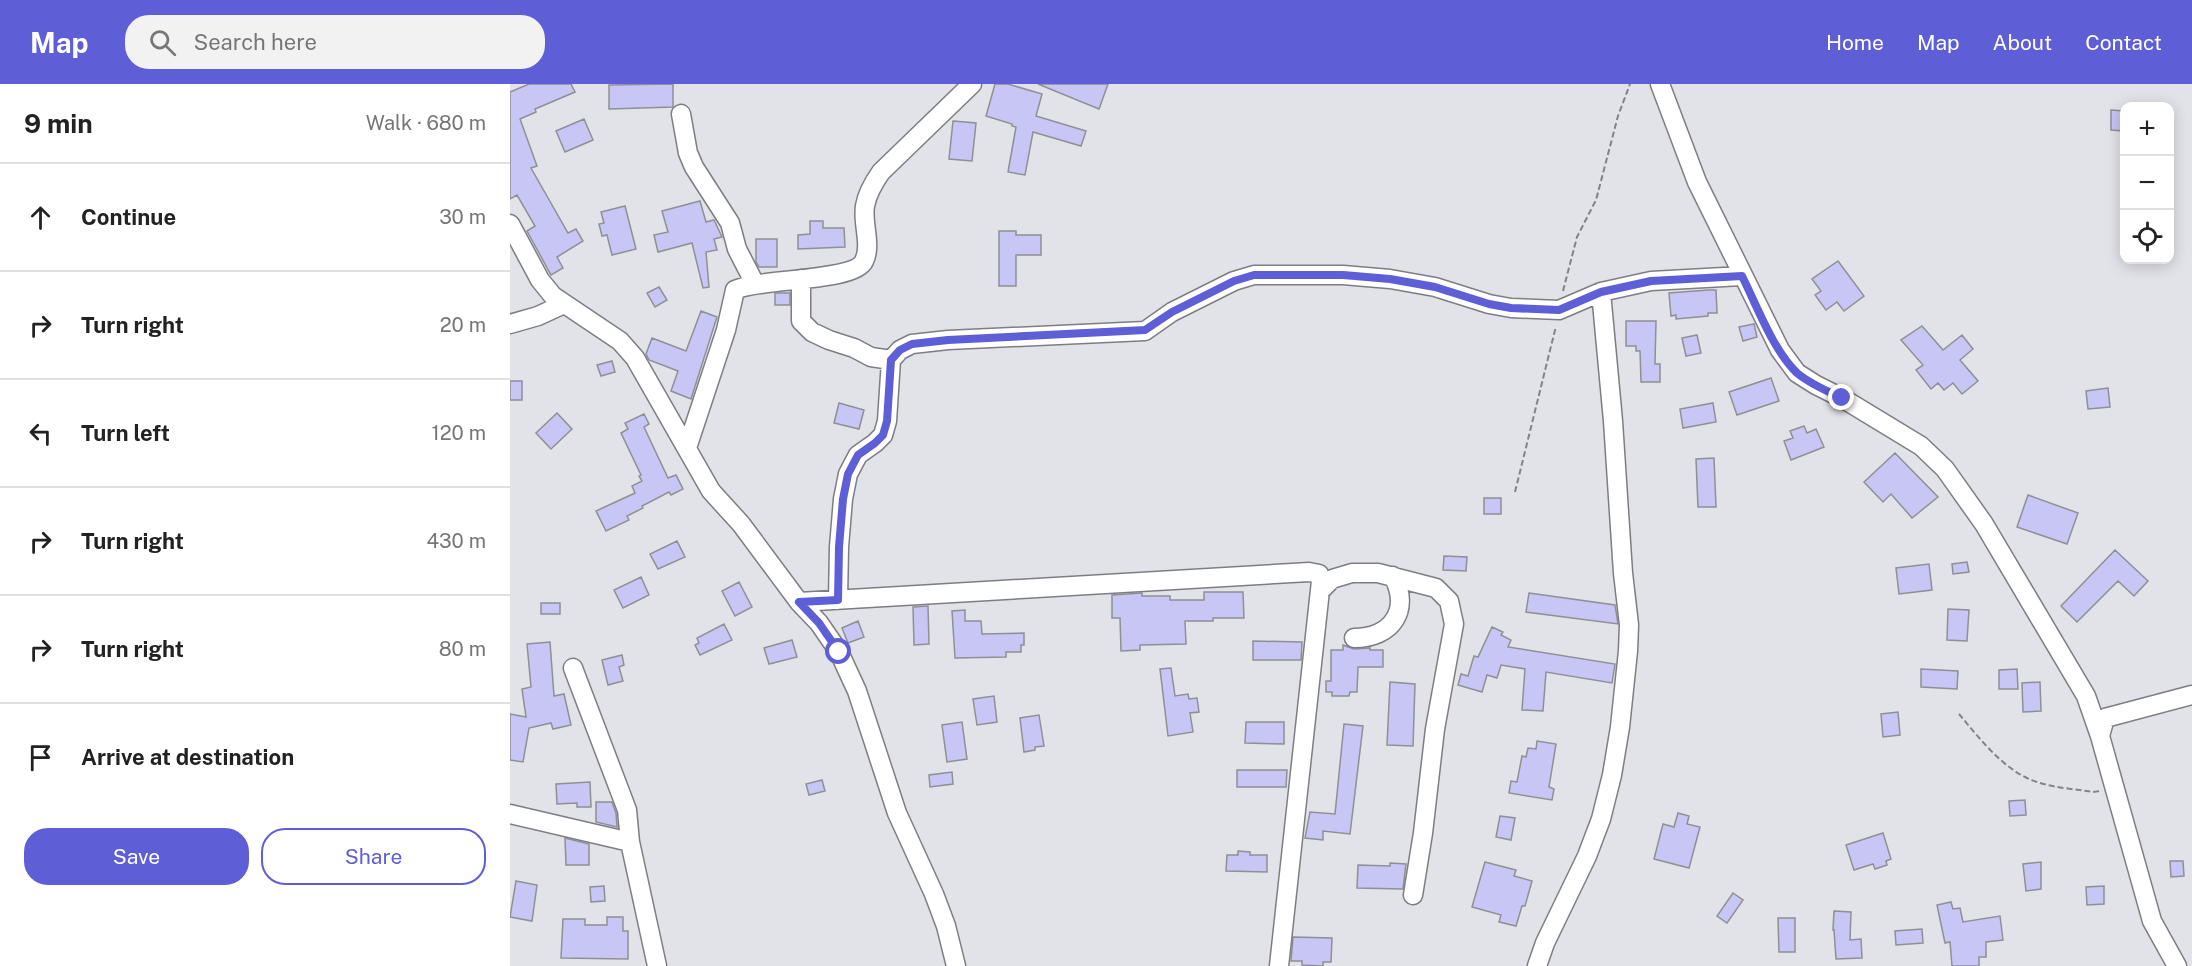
<!DOCTYPE html>
<meta charset="utf-8">
<style>
:root{--surface:#fff;--page:#f2f2f2;--text:#222;--muted:#767676;--line:#e0e0e0;--accent:#5e5ed6}
body{margin:0;font-family:"Public Sans",sans-serif;background:var(--page);color:var(--text)}
.controls{position:absolute;right:18px;top:18px;display:grid;overflow:hidden;border-radius:12px;box-shadow:0 3px 15px #0003}
.controls button{width:54px;height:54px;display:grid;place-items:center;padding:0;border:0;border-bottom:2px solid var(--line);background:var(--surface);color:var(--text);font:30px sans-serif}
.stop{position:absolute;width:18px;height:18px;margin:-14px;border:4px solid #5e5ed6;border-radius:50%;background:#fff}
.stop.end{background:#5e5ed6;border-color:#fff;box-shadow:0 2px 6px #0008}
.list{margin:0;padding:0;list-style:none}
h2{display:flex;justify-content:space-between;align-items:center;height:78px;margin:0;padding:0 24px;font-size:26px}
h2 small{font-size:20px;font-weight:400;color:var(--muted)}
.list li{display:grid;grid-template-columns:39px 1fr auto;gap:18px;align-items:center;box-sizing:border-box;height:108px;padding:0 24px;border-top:2px solid var(--line)}
.list b{display:block;font-size:22px;white-space:nowrap}
.list em{font-size:20px;font-style:normal;color:var(--muted)}
.actions{display:flex;gap:12px;padding:18px 24px}
.actions a{flex:1;padding:14px 0;border:2px solid var(--accent);border-radius:24px;text-align:center;font-size:21px;color:var(--accent)}
.actions .main{background:var(--accent);color:#fff}
.icon{flex:none;width:33px;height:33px;fill:none;stroke:currentColor;stroke-width:2;stroke-linecap:round;stroke-linejoin:round}
.map{position:relative;flex:none;width:1682px;height:882px;overflow:hidden}
header{display:flex;align-items:center;gap:36px;box-sizing:border-box;height:84px;padding:0 30px;background:var(--accent);color:#fff}
header strong{font-size:28px}
nav{display:flex;gap:33px;margin-inline-start:auto;font-size:21px}
.search{width:420px;height:54px;background:var(--page);display:flex;align-items:center;gap:15px;box-sizing:border-box;padding:0 21px;border-radius:24px;color:var(--muted);font-size:22px}
main{display:flex}
aside{flex:1;background:var(--surface)}
.map>svg:first-child{display:block}
.building{fill:#c7c6f5;stroke:#8f8f95;stroke-width:1.5}
.lines{fill:none;stroke-linecap:round;stroke-linejoin:round}
.minor-casing{stroke:#7d7d84;stroke-width:21}
.path{stroke:#828287;stroke-width:2;stroke-dasharray:6 3;stroke-linecap:butt}
.minor{stroke:#fff;stroke-width:18}
.route{stroke:#5e5ed6;stroke-width:8}
</style>
<header>
<strong>Map</strong>
<div class="search"><svg class="icon" aria-label="search" viewBox="0 0 24 24"><circle cx="10" cy="10" r="6"/><path d="M15 15l6 6"/></svg>Search here</div>
<nav><a>Home</a><a>Map</a><a>About</a><a>Contact</a></nav>
</header>
<main>
<aside>
<h2>9 min<small>Walk · 680 m</small></h2>
<ul class="list">
<li><svg class="icon" aria-label="ahead" viewBox="0 0 24 24"><path d="M12 20V5M6 11l6-6 6 6"/></svg><div><b>Continue</b></div><em>30 m</em></li>
<li><svg class="icon" aria-label="right" viewBox="0 0 24 24"><path d="M7 20v-9h11M14 6l5 5-5 5"/></svg><div><b>Turn right</b></div><em>20 m</em></li>
<li><svg class="icon" aria-label="left" viewBox="0 0 24 24"><path d="M17 20v-9H6M10 6l-5 5 5 5"/></svg><div><b>Turn left</b></div><em>120 m</em></li>
<li><svg class="icon" aria-label="right" viewBox="0 0 24 24"><path d="M7 20v-9h11M14 6l5 5-5 5"/></svg><div><b>Turn right</b></div><em>430 m</em></li>
<li><svg class="icon" aria-label="right" viewBox="0 0 24 24"><path d="M7 20v-9h11M14 6l5 5-5 5"/></svg><div><b>Turn right</b></div><em>80 m</em></li>
<li><svg class="icon" aria-label="arrive" viewBox="0 0 24 24"><path d="M6 21V4h12l-3 4 3 4H6"/></svg><div><b>Arrive at destination</b></div></li>
</ul>
<div class="actions"><a class="main">Save</a><a>Share</a></div>
</aside>
<div class="map">
<svg width="1682" height="882" viewBox="0 0 1682 882">
<rect width="100%" height="100%" fill="#e2e2e9"/>
<path class="building" d="M19,0H61L65,8L25,25L26,28L10,35L27,82L21,84L58,149L66,145L73,157L47,173L53,184L41,191L17,147L25,142L7,111L0,115V8Z
M163,0V23L99,25V1Z
M485,0H498L532,10L526,32L576,47L571,62L523,48L515,91L498,88L506,43L502,42V40L476,32Z
M528,0H598L589,25Z
M1601,26L1614,27V47L1601,46Z
M74,35L83,56L55,68L46,47Z
M443,37L466,39L462,77L439,75Z
M190,117L196,138L204,136L212,153L204,155L207,166L196,168L199,203L193,204L182,159L148,168L144,151L158,148L152,127Z
M115,122L126,165L102,171L97,151L92,152L89,140L94,139L91,128Z
M300,137H313V144H334L335,163L288,165V151L300,150Z
M489,147H506V151H531V171H506V202H489Z
M246,155H267V183H249L246,178Z
M1328,177L1354,212L1334,227L1327,218L1316,226L1305,211L1311,207L1302,195Z
M149,203L157,216L145,223L137,209Z
M1198,206H1206L1207,229H1198V232L1166,235V231L1161,232L1159,209Z
M265,209H280V221H265Z
M191,227L207,233L181,315L161,307L168,287L139,276L136,270L142,254L176,267Z
M1116,237H1146L1145,280H1150V298H1131L1130,267H1126V262H1116Z
M1244,240L1247,253L1233,257L1229,243Z
M1412,242L1433,266L1452,251L1463,265L1450,276L1468,297L1452,310L1443,299L1434,306L1428,299L1421,305L1406,286L1413,281L1391,256Z
M1187,251L1191,269L1176,272L1172,254Z
M102,277L105,288L91,292L87,281Z
M1261,294L1269,317L1227,331L1219,308Z
M0,297H12V316H0Z
M1598,304L1600,323L1578,325L1576,307Z
M329,319L354,326L349,345L324,339Z
M1203,319L1206,338L1173,344L1170,325Z
M47,329L62,345L41,365L26,349Z
M134,330L139,340L134,343L158,394L166,391L173,405L161,411L159,408L132,422L133,424L117,432L119,436L96,447L86,427L125,409L122,402L132,397L129,392L131,391L111,349L118,345L115,339Z
M1294,342L1297,349L1306,345L1314,363L1281,376L1274,357L1283,354L1280,347Z
M1385,369L1428,413L1402,434L1381,410L1373,418L1354,398Z
M1204,374L1206,423H1188L1186,375Z
M1518,411L1568,429L1557,460L1507,443Z
M974,414H991V430H974Z
M167,457L175,473L148,485L140,470Z
M1605,466L1638,497L1624,512L1608,497L1567,538L1551,522Z
M934,472L957,473L956,487L933,486Z
M1457,478L1459,488L1443,490L1442,480Z
M1419,480L1422,506L1389,510L1386,484Z
M131,493L139,511L113,524L104,506Z
M229,498L242,523L225,532L212,507Z
M694,508H733L734,534H703V537H675L676,560L630,561V566L611,567L610,534H602V511L632,509V512H660V516H694Z
M1019,509L1105,521L1108,540L1016,528Z
M31,519H50V530H31Z
M418,522L419,560L404,561L403,523Z
M1438,525L1459,526L1457,557L1437,556Z
M455,526V537H471L472,550L514,549V561H511V568H496V573L445,574L442,527Z
M348,537L354,553L338,559L332,544Z
M214,540L222,556L190,571L185,561L189,559L187,554Z
M982,543L993,548L991,551L1001,556L998,563L1105,580L1102,599L1036,588L1033,627L1012,626L1015,585L991,581L987,594L977,591L972,608L948,601L951,590L958,592L964,572L968,573Z
M282,556L287,573L259,580L254,564Z
M743,557L792,558L791,576H743Z
M40,558L44,612L54,610L61,641L43,645L41,639L19,644L13,678L0,676V630L16,633L12,605L21,603L17,560Z
M833,561L844,565L860,564V566H873V583H848L847,608H840L839,612H822V608H816V597H821V566H833Z
M112,571L114,581L109,583L113,597L98,601L92,576Z
M661,584L665,612L678,610L679,615L687,614L689,628L680,629L683,648L658,652L650,585Z
M1411,585L1448,587L1447,605L1411,603Z
M1507,585L1508,605H1489V586Z
M880,598L905,600L903,662L877,661Z
M1530,598L1531,627L1513,628L1512,599Z
M484,612L487,638L467,641L463,615Z
M1388,628L1390,651L1373,653L1371,630Z
M529,631L534,662L525,663V666L514,668L510,634Z
M452,638L457,675L437,678L432,641Z
M736,638H774V660L735,659Z
M834,640L853,642L840,750L813,747V756L795,754L800,728L825,730Z
M1027,657L1046,660L1039,703L1044,705L1042,716L999,709L1001,697L1007,698L1012,672L1016,673L1018,664L1026,665Z
M727,686H777L776,703H727Z
M442,688L443,700L420,703L419,691Z
M312,696L315,707L299,711L296,700Z
M80,698L81,723H67V719L47,720L46,700Z
M1515,716L1516,731L1500,732L1499,717Z
M86,718H102L106,729L107,743L86,738Z
M1168,729L1179,732L1177,740L1190,743L1179,784L1144,775L1153,740L1164,743Z
M990,732L1005,734L1001,756L986,753Z
M1373,749L1381,775L1376,777L1377,781L1365,785L1363,780L1344,786L1336,761Z
M55,754L79,760V781H56Z
M728,767L740,768V771H757V788L716,787L717,771H728Z
M1660,777H1673L1674,792L1661,793Z
M975,778L1006,786L1004,792L1022,797L1015,822H1012L1006,842L989,838L991,831L962,823Z
M1531,778V805L1516,807L1513,780Z
M880,779L896,780L893,805L847,804L848,781L880,782Z
M6,797L27,801L22,837L0,833Z
M94,802L95,817L81,818L80,803Z
M1594,802V820L1577,821L1576,803Z
M1223,809L1233,816L1217,839L1207,832Z
M1441,818L1443,825L1450,824L1453,838L1490,832L1493,856L1476,858V873H1469V882H1442L1440,858L1435,859L1427,821Z
M1324,827L1341,828L1340,856L1351,855L1352,874L1326,875L1324,846H1323Z
M97,833H113V847H118V875L51,874L53,835H75V841H97Z
M1268,834H1285V868H1269Z
M1412,845L1413,859L1386,861L1385,847Z
M783,853L822,854L821,878H813V882L792,881V877H781Z"/>
<g class="lines">
<g class="minor-casing">
<path id="minor" d="M1150,0L1187,98L1270,266L1287,289L1306,301L1332,314L1411,362L1435,385L1474,440L1576,612L1590,652L1642,837L1667,882
M171,30L178,69L184,83L220,139L227,165L245,200
M0,140L30,196L43,212L110,257L125,274L201,407L231,440L289,518L309,539L329,568L347,607L387,729L424,810L436,842L446,882
M291,195V237L302,248L319,256L344,264L361,273L381,276
M0,240L28,232L54,220
M177,364L216,246L225,206C249,194 345,198 354,177C362,161 352,139 355,122C357,110 364,98 371,88L462,0
M810,507L822,495L842,489H868L926,504L939,517L944,540L925,645L913,749L903,811
M328,516L329,463L333,415L338,390L348,371L365,359L373,351L377,337L381,276L390,266L402,260L438,256L635,247L662,228L724,197L744,191H833L880,195L925,203L979,220L1001,224L1049,226L1091,208L1141,197L1232,192
M289,518L799,488L809,490L811,497L769,882
M844,554C882,554 901,526 883,492
M63,584L117,726L120,758L147,882
M1590,652L1595,634L1682,611
M0,730L120,758
M1027,882L1035,859L1077,772L1091,735L1102,691L1110,643L1118,567L1119,541L1113,489L1103,337L1091,208"/>
</g>
<path class="path" d="M1053,207L1067,153L1086,116L1108,32L1120,0
M1005,408L1046,242
M1449,630C1470,655 1495,688 1527,698C1545,704 1565,705 1583,708L1590,707"/>
<use href="#minor" class="minor"/>
</g>
<g class="lines">
<path class="route" d="M329,568L309,539L289,518L328,516L329,463L333,415L338,390L348,371L365,359L373,351L377,337L381,276L390,266L402,260L438,256L635,246L662,228L724,197L744,191H833L880,195L925,203L979,220L1001,224L1049,226L1091,208L1141,197L1232,192C1247,222 1263,266 1287,289C1300,300 1317,307 1332,314"/>
</g>
</svg>
<div class="controls">
<button>+</button>
<button>−</button>
<button><svg class="icon" aria-label="locate" viewBox="0 0 24 24"><circle cx="12" cy="12" r="6"/><path d="M12 2v4M12 18v4M2 12h4M18 12h4"/></svg></button>
</div>
<div class="stop" style="left:329px;top:568px"></div>
<div class="stop end" style="left:1332px;top:314px"></div>
</div>
</main>
